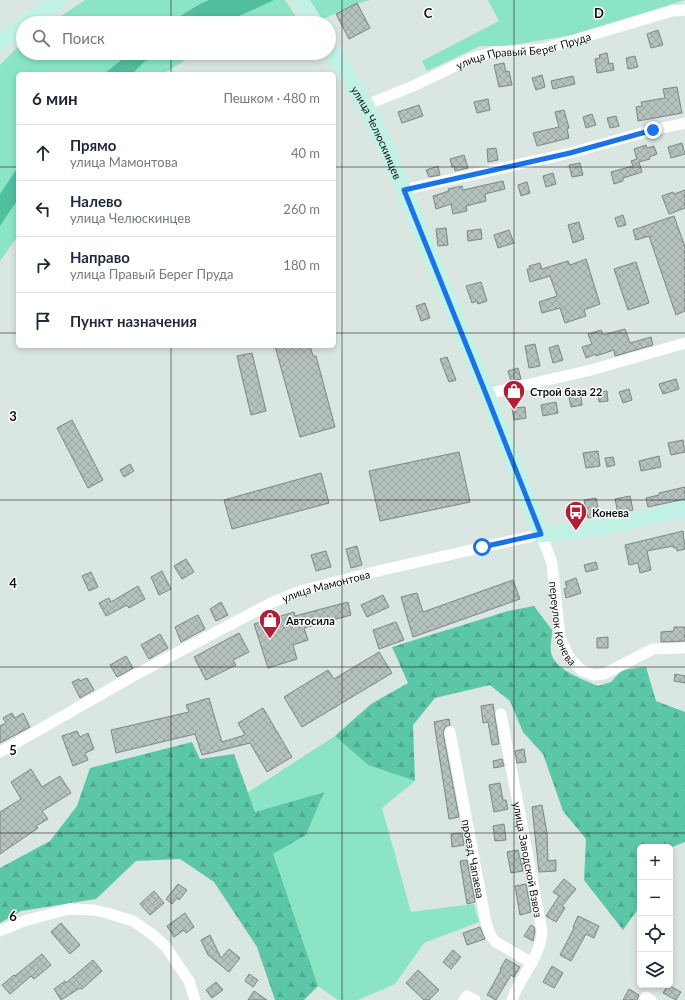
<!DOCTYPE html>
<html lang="ru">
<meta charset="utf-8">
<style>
:root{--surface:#fff;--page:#f2f2f3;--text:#1f2937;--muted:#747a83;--line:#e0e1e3}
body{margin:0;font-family:Lato,sans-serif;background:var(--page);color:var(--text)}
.controls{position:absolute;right:12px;bottom:12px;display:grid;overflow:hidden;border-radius:6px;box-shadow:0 2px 6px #0003}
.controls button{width:36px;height:36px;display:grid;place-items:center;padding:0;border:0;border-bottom:1px solid var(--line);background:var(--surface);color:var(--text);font:20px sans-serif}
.stop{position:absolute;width:12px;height:12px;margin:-9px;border:3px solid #1a73e8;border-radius:50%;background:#fff}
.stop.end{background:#1a73e8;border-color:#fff;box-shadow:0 1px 4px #0008}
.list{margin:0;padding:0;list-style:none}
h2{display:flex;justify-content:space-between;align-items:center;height:52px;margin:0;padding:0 16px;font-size:17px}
h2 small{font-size:13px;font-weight:400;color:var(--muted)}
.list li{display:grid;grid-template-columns:26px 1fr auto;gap:12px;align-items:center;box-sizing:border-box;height:56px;padding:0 16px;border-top:1px solid var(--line)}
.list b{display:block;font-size:15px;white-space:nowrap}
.list p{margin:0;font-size:13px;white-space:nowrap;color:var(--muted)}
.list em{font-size:13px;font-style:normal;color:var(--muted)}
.icon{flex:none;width:22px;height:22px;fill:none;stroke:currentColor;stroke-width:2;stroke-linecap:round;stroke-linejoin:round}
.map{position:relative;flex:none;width:685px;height:1000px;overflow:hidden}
.search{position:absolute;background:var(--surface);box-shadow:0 2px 6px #0003;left:16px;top:16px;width:320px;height:44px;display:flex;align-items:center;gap:10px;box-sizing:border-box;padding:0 14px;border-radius:22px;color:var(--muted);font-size:15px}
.panel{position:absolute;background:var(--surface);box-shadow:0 2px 6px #0003;left:16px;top:72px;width:320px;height:276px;border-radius:6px}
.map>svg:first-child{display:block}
.green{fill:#8ae4c5}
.forest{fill:url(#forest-firs)}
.water{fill:#51be9d}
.building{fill:url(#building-cross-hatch);stroke:#7c8783}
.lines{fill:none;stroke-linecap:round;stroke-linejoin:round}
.minor{stroke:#fff;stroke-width:11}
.secondary{stroke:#c2f2e6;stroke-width:16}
.route{stroke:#1a73e8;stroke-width:5}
.grid{fill:none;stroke:#0e1211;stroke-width:1;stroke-opacity:0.55}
.labels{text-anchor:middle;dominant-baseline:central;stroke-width:3;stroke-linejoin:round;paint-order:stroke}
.street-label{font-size:11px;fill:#0e1211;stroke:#fff}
.poi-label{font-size:11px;font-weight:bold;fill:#0e1211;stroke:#fff;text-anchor:start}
.grid-label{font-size:13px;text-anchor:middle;font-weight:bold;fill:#0e1211;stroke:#fff;stroke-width:3;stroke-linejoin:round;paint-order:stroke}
</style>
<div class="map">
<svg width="685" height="1000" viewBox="0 0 685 1000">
<defs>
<pattern id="forest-firs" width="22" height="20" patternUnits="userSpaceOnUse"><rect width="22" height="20" fill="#5bc7a6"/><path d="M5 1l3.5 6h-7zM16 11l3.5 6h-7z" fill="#4eaa8e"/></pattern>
<pattern id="building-cross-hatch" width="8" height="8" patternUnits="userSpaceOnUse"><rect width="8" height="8" fill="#b5c1bc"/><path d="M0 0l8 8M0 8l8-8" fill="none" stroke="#9aa5a1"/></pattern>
</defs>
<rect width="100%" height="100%" fill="#dae6e1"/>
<path class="green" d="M85,0H285L300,23H51Z
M310,0H370C353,4 339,13 322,19Z
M488,0H685L572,35L506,46H480L427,71L422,61L499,21Z
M23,43V53H197L163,74H18V236L0,261V65L18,47Z
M335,736L368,765L415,781L382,808L411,912L474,904L479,922L424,943L395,984L358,1000H338L318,986L272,854L306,835L323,792L255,812L247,793Z"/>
<path class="forest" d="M534,606L552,630C552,637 550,646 551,652C553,669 584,680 598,686L611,682L622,670L646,667L656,701L685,712V842L670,848V847H640V906L623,930L584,880L586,839L563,811L543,754L523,732L510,701L490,685L435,698L413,725L415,781L368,765L335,736L371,704L408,683L392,647L508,611Z
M192,742L200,759L234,754L255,812L324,792L306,835L273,854L318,986L304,1000H275L257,947L214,882L180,859L136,861L96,899L21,911L0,923V868L50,841L77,806L90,768Z"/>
<path class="water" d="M209,0H274L224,23H169L200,4Z
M130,53H162L144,62L132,74H104Z
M18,167V199L0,226V194Z"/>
<path class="building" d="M357,3L370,28L349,39L336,14Z
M658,30L663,45L651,48L647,34Z
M607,53L609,64L613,63L614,70L597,73L595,59L600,58L599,55Z
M635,56L638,67L628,69L626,58Z
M504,63L506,72L509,71L512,85L499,87L494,65Z
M542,75L545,87L536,90L532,78Z
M573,76L575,84L553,89L551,81Z
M677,87L682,113L638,121L636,107L642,106L641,102L665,98L663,89Z
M488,99L490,110L477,113L474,102Z
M419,105L423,116L402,123L398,112Z
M564,110L569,128L567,129L569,138L537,146L533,133L559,127L555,112Z
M592,114L596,125L586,128L583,117Z
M616,116L619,126L610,128L607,118Z
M682,143L685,154L671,158L668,147Z
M646,145L647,148L654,146L657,154L649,157L650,159L639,162L642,172L623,178V181L614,184L611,172L633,166L631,161L637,159L634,149Z
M496,148L498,160L488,162L487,149Z
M464,155L468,168L455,171L454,166L452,167L450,159Z
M580,163L583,175L572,177L569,165Z
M438,166L440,175L429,177L426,170Z
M553,173L556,184L546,187L543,176Z
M503,181L505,189L485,194L486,201L466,206L467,211L453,214L451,204L436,209L433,196L449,191L448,189L462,186L463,190Z
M527,182L530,193L521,196L518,185Z
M685,190V208L669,214L662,196L673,192L674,194Z
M623,215L626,225L618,227L615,218Z
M674,216L685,247V311L676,315L649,236L636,240L633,230Z
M579,222L584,239L573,243L568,225Z
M446,228L448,245L438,246L436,229Z
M481,229L482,239L468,241L467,231Z
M509,230L514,243L498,248L494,235Z
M586,259L600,304L584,310L586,316L565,323L560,308L542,313L539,302L557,296L550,276L530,282L527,269H530L529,266L540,263L542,269L568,261L570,265Z
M636,262L649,303L628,310L614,269Z
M481,282L487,301L478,304L477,301L472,303L466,286Z
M425,303L430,318L421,321L416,306Z
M625,329L630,343L651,337L653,345L615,356L614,350L596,356V354L586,358L582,347L592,344L588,334L601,330L603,335Z
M535,344L540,366L529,368L525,346Z
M558,345L563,360L553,363L549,348Z
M275,346H310L313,356H316L335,427L300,437Z
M252,353L266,411L251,415L237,356Z
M447,357L456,380L449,382L440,359Z
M518,368L521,379L511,381L508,371Z
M676,379L679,389L663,394L659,384Z
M629,389L632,400L623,403L619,392Z
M607,391L608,401L599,402L598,392Z
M581,396L582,405L571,407L569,397Z
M556,402L558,413L543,416L541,405Z
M525,407L526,418L514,420L512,408Z
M72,420L103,480L88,488L57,428Z
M683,440L685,452L671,455L668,443Z
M598,451L600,466L586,468L583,453Z
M459,452L470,502L380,521L369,471Z
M659,456L661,467L641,471L639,461Z
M613,457L615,465L607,467L605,458Z
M130,464L134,471L124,477L120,470Z
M321,473L329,503L232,529L224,500Z
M685,487V499L648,507L646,498L659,495V493Z
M630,496L633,510L618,513L615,499Z
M596,498L600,516L588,518L584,500Z
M683,531L685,549L677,551V548H674L673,546L647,551L651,570L640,573L638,563L629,565L625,545Z
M357,546L362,565L351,568L346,549Z
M326,551L331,567L316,571L311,555Z
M186,559L194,572L182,579L174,566Z
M596,562L598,569L586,572L584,565Z
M162,571L171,589L159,595L151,577Z
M91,572L98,587L89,591L82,576Z
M576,578L581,593L566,598L564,589L567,588L565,582Z
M513,580L520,599L413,637L401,597L417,593L423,612Z
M138,586L145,599L129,608L127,605L106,616L99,603L109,598L111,602Z
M383,595L389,607L367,617L361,605Z
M221,602L228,615L216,621L210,609Z
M348,602L351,615L304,628L308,640L293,645L297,659L268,668L254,624L294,612L295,616Z
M198,615L205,629L181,642L175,627Z
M396,622L404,640L379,649L373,630Z
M674,627H685V641L661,642V632L674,631Z
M239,633L249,652L233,660L236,665L206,680L194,657Z
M160,634L168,648L149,659L141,645Z
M608,637V648H597V638Z
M379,652L392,673L302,727L284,697L328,670L334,679Z
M126,656L133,668L117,677L110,665Z
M675,674L685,676V683L674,681Z
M87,678L94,690L80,698L72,682L79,679L80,681Z
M209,698L222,742L245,735L238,723L263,708L292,757L267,772L250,743L202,755L195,734L116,753L111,730L189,712L186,705Z
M493,704L499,744L492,745L488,722L483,723L481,706Z
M12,713L15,718L23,713L30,727L0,743V726L6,723L3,718Z
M449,719L450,725L445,727L443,733L459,817L449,819L434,722Z
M77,731L80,737L88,733L94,749L85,753L88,760L73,766L62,736Z
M524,749L526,762L517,763L515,751Z
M502,759L504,766L494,768L493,761Z
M31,769L42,787L60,776L71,793L42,811L48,819L36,826L38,828L0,854V812L21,799L11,782Z
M500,783L503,800H506L508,809L494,812L489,785Z
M542,805L547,833L548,861L556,860V871L539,872L532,807Z
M504,824L506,840L495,841L493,826Z
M462,833L464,845L452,847L451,834Z
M518,850L523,871L511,873L507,852Z
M467,860L475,902L467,904L460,861Z
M564,879L576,889L562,906L565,908L556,922L546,916L559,896L553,892Z
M178,884L187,890L179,900L177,898L172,904L166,899Z
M526,884L531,912L520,915L515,886Z
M154,891L164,903L150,915L140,904Z
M185,913L194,927L186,933L184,930L174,937L167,926Z
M578,916L599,926L594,938L586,934L571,961L560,955L574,928L573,927Z
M61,923L80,945L70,954L51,932Z
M531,925L534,927L535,931L533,941L524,936Z
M480,927L485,939L467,945L463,933Z
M210,935L221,958L229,949L240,958L229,972L208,955L201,940Z
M453,950L461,957L451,969L443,962Z
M42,954L51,965L34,979L31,976L10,994L2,985L14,975L15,976Z
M506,959L520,967L514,977L511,975L496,1000L487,995L501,970L500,969Z
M93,960L102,971L82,989L80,988L61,1000L54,989L65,981L66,983Z
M552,966L563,973L554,988L543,982Z
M418,970L439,990L429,1000H424L406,983Z
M249,974L258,980L253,987L245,981Z
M216,982L223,990L212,998L206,990Z
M668,985L681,992L676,1000L663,993Z
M629,989L639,995L637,1000H623Z
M254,991L267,1000H248Z"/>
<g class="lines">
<g class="minor">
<path id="s1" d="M366,105L411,87L470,59L494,52L544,49L672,11L685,10"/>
<path d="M403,190L570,153L653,130L685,123"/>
<path d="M487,394L591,370L685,343"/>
<path id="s2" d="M501,714L542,931C541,957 520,976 512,1000"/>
<path id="s3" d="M450,732L486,922C488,930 490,937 496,942L532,963"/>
<path id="s4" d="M0,752L135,675L271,603L300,591L378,571L541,534L552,563L560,637L569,657L581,670L594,675L604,674L653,649L685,648"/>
<path d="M0,931L24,921L69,909L94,910L107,913L133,921L152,934L166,947L189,981L195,1000"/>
<path d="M464,1000L467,996L475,1000"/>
<path d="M644,1000L646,997L651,1000"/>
</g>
<g class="secondary">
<path d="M300,0L315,23"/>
<path d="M26,23L60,0"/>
<path d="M0,43L23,25"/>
<path id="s5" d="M329,46L366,105L386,147L487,394L541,534C590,531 638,521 685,508"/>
</g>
</g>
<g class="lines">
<path class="route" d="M482,547L541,534L486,394L404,190L570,153L653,130"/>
</g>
<path class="grid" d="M171,0V23M342,0V1000M514,0V1000M171,53V74M0,167H18M334,167H685M0,333H18M334,333H685M171,346V1000M0,500H685M0,667H685M0,833H685"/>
<defs>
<g id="shop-pin" transform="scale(1.15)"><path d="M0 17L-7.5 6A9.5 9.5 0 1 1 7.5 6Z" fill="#b21f34" stroke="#fff"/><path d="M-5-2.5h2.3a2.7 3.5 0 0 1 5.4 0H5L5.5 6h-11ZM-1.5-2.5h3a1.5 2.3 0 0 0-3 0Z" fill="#fff"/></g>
<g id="bus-pin" transform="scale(1.15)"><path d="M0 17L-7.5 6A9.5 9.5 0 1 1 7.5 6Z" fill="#b21f34" stroke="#fff"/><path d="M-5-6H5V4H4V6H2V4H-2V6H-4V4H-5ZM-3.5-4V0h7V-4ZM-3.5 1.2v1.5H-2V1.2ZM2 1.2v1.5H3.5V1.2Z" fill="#fff"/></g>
</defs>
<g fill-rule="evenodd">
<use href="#shop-pin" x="514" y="391"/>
<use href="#bus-pin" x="576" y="512"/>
<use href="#shop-pin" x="270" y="620"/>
</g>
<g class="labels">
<g class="street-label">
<text stroke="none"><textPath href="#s1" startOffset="168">улица Правый Берег Пруда</textPath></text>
<text stroke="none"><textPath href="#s5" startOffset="99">улица Челюскинцев</textPath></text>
<text stroke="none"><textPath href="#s4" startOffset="367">улица Мамонтова</textPath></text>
<text stroke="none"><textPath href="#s4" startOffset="681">переулок Конева</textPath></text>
<text stroke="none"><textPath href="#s3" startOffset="129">проезд Чапаева</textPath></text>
<text stroke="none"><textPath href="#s2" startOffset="148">улица Заводской Взвоз</textPath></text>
</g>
<g class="poi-label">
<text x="530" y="391">Строй база 22</text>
<text x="592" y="512">Конева</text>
<text x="286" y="620">Автосила</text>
</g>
</g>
<g class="grid-label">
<text x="428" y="18">C</text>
<text x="599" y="18">D</text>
<text x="13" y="421">3</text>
<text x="13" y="588">4</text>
<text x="13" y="755">5</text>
<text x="13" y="921">6</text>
</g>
</svg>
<div class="controls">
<button>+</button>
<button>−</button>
<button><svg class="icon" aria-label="locate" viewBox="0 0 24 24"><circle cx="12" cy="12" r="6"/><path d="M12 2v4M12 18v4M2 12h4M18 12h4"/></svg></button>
<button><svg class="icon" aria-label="layers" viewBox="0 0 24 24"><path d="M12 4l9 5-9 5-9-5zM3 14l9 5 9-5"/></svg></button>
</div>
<div class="stop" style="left:482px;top:547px"></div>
<div class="stop end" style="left:653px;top:130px"></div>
<div class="search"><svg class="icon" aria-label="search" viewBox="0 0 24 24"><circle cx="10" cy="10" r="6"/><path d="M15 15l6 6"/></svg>Поиск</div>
<section class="panel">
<h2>6 мин<small>Пешком · 480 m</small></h2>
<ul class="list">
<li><svg class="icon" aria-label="ahead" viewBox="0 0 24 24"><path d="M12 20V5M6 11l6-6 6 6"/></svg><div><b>Прямо</b><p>улица Мамонтова</p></div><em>40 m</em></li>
<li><svg class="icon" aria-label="left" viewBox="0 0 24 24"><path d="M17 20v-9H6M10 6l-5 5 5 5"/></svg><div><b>Налево</b><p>улица Челюскинцев</p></div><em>260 m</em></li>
<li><svg class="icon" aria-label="right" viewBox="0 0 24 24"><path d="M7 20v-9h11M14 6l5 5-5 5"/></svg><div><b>Направо</b><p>улица Правый Берег Пруда</p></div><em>180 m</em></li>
<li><svg class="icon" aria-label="arrive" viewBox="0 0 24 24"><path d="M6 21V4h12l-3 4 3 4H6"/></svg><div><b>Пункт назначения</b></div></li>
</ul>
</section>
</div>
